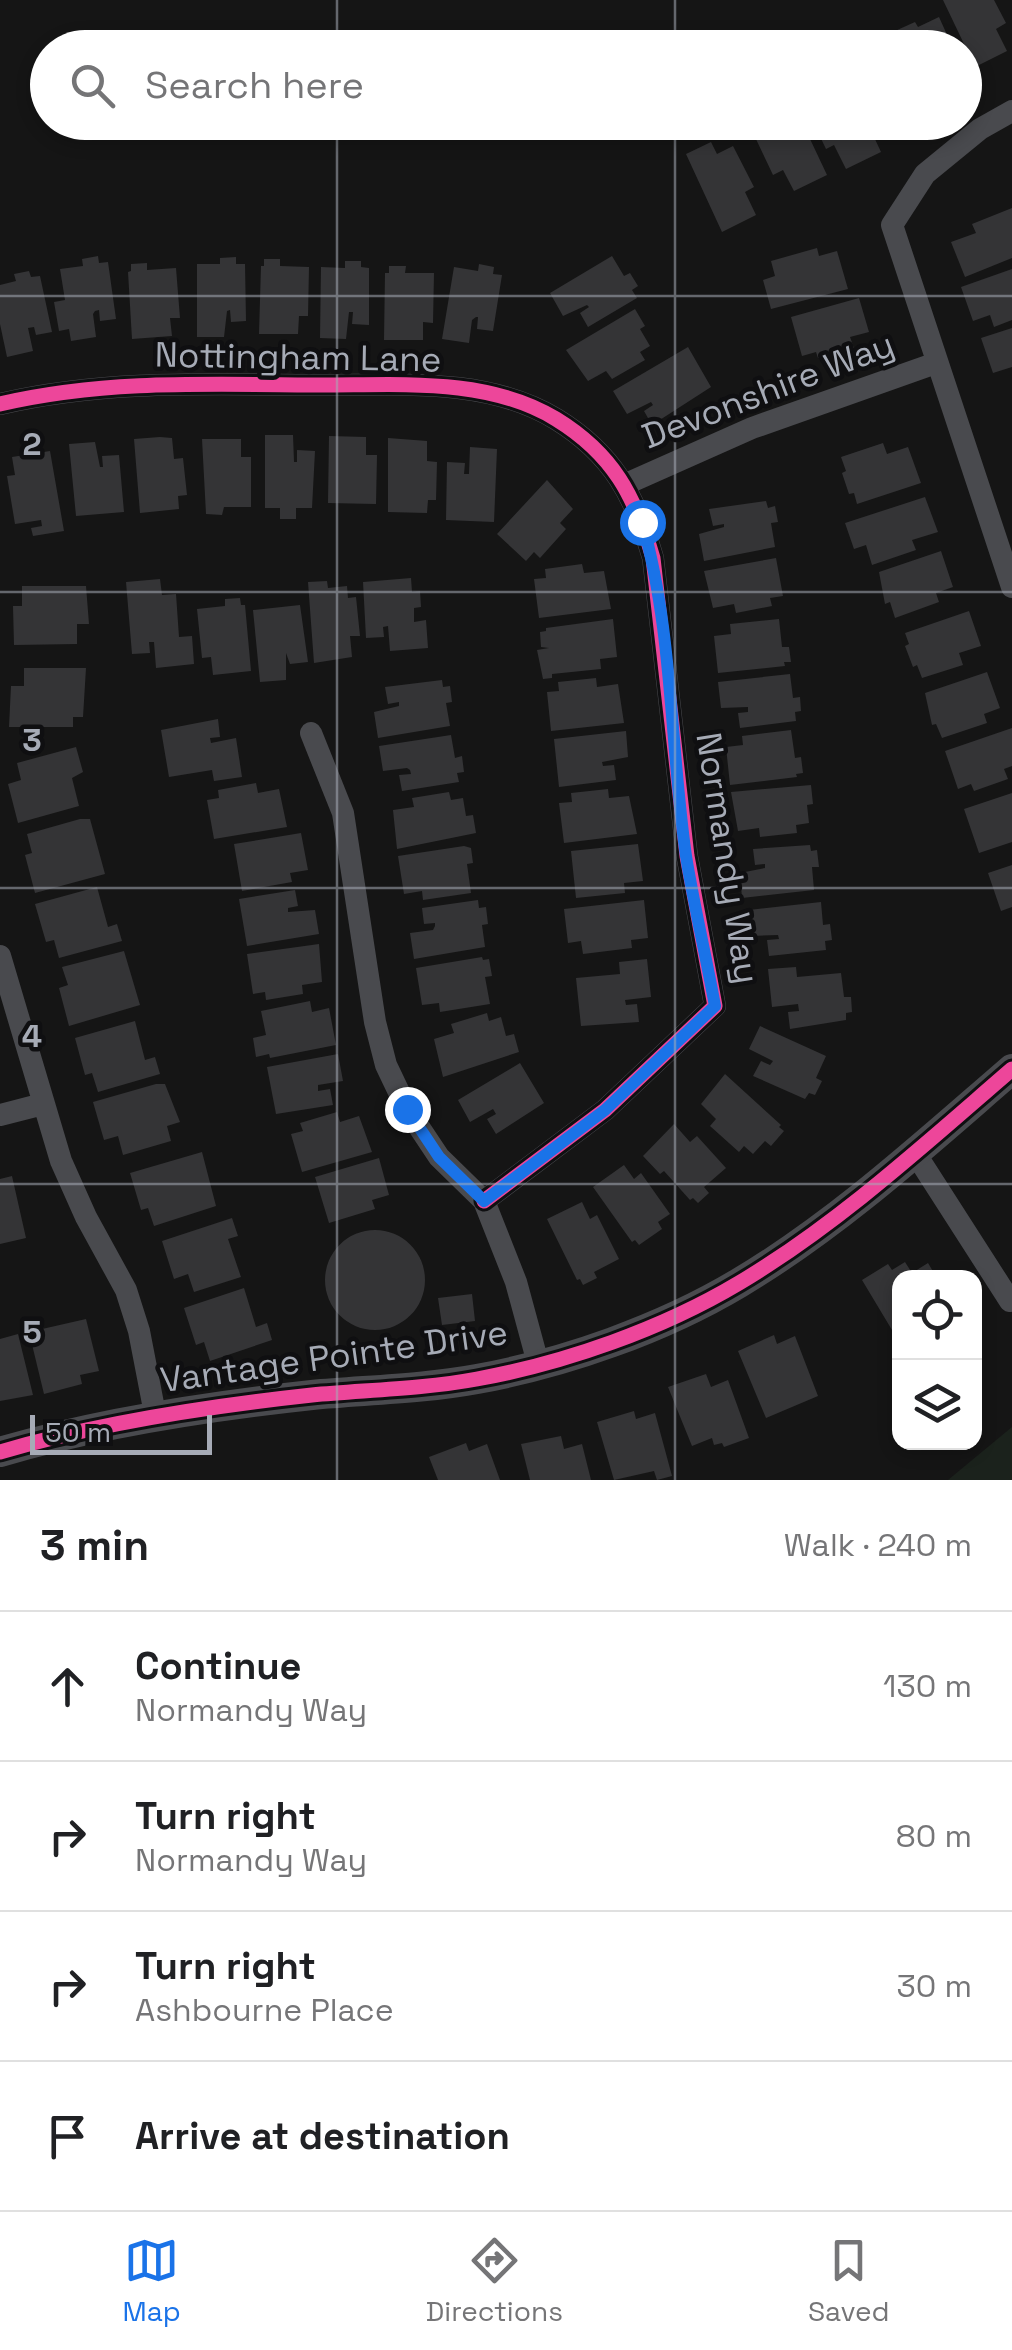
<!DOCTYPE html>
<meta charset="utf-8">
<style>
:root{--surface:#fff;--page:#f6f6f6;--text:#202124;--muted:#757577;--line:#e0e0e0;--accent:#1a73e8}
body{margin:0;font-family:"Space Grotesk",sans-serif;background:var(--page);color:var(--text)}
.controls{position:absolute;right:30px;bottom:30px;display:grid;overflow:hidden;border-radius:20px;box-shadow:0 5px 15px #0003}
.controls button{width:90px;height:90px;display:grid;place-items:center;padding:0;border:0;border-bottom:2px solid var(--line);background:var(--surface);color:var(--text);font:50px sans-serif}
.scale{position:absolute;left:30px;bottom:25px;width:182px;box-sizing:border-box;padding-left:10px;border:5px solid #a6abb6;border-top:0;font-size:28px;line-height:35px;white-space:nowrap;color:#a6abb6;-webkit-text-stroke:8px #0f0f11;paint-order:stroke}
.stop{position:absolute;width:30px;height:30px;margin:-22px;border:8px solid #1a73e8;border-radius:50%;background:#fff}
.stop.end{background:#1a73e8;border-color:#fff;box-shadow:0 2px 10px #0008}
.list{margin:0;padding:0;list-style:none}
h2{display:flex;justify-content:space-between;align-items:center;height:130px;margin:0;padding:0 40px;font-size:42px}
h2 small{font-size:32px;font-weight:400;color:var(--muted)}
.list li{display:grid;grid-template-columns:65px 1fr auto;gap:30px;align-items:center;box-sizing:border-box;height:150px;padding:0 40px;border-top:2px solid var(--line)}
.list b{display:block;font-size:38px;white-space:nowrap}
.list p{margin:0;font-size:32px;white-space:nowrap;color:var(--muted)}
.list em{font-size:32px;font-style:normal;color:var(--muted)}
.icon{flex:none;width:55px;height:55px;fill:none;stroke:currentColor;stroke-width:2;stroke-linecap:round;stroke-linejoin:round}
.map{position:relative;flex:none;width:1012px;height:1480px;overflow:hidden}
.search{position:absolute;background:var(--surface);box-shadow:0 5px 15px #0003;left:30px;right:30px;top:30px;height:110px;display:flex;align-items:center;gap:25px;box-sizing:border-box;padding:0 35px;border-radius:55px;color:var(--muted);font-size:38px}
.sheet{height:730px;background:var(--surface)}
nav{display:flex;justify-content:space-around;align-items:center;box-sizing:border-box;height:140px;border-top:2px solid var(--line);background:var(--surface);font-size:28px;color:var(--muted)}
nav a{display:grid;justify-items:center;gap:5px}
nav .on{color:var(--accent)}
.map>svg:first-child{display:block}
.green{fill:#1b221c}
.building{fill:#343436}
.lines{fill:none;stroke-linecap:round;stroke-linejoin:round}
.minor{stroke:#494a4e;stroke-width:22}
.tertiary{stroke:#494a4e;stroke-width:30}
.cycleway-casing{stroke:#0f0f11;stroke-width:21}
.cycleway{stroke:#ed469a;stroke-width:15}
.route{stroke:#1a73e8;stroke-width:12}
.grid{fill:none;stroke:#a6abb6;stroke-width:2.5;stroke-opacity:0.55}
.labels{text-anchor:middle;dominant-baseline:central;stroke-width:9;stroke-linejoin:round;paint-order:stroke}
.street-label{font-size:35px;fill:#a6abb6;stroke:#0f0f11}
.grid-label{font-size:32px;text-anchor:middle;font-weight:bold;fill:#a6abb6;stroke:#0f0f11;stroke-width:9;stroke-linejoin:round;paint-order:stroke}
</style>
<div class="map">
<svg width="1012" height="1480" viewBox="0 0 1012 1480">
<rect width="100%" height="100%" fill="#151515"/>
<path class="green" d="M1012,1427V1480H948Z"/>
<path class="building" d="M943,0H994L1006,23L996,29L1007,51L975,67Z
M939,17L953,48H901L895,31L915,22L918,27Z
M764,122H802L827,175L794,191L783,170L773,175L755,137L768,130Z
M813,122H867L881,152L846,169L834,145L826,149Z
M873,122H912L881,138Z
M711,142L717,154L733,146L754,187L745,192L756,215L722,232L686,154Z
M1012,208V258L965,277L951,242L976,233L972,224Z
M817,248L819,256L837,251L848,289L771,309L763,280L775,276L771,261Z
M98,256L99,263L108,262L116,319L100,321L99,310L95,311L93,314L96,337L71,341L69,329L59,331L54,302L65,300L60,269L83,266L82,259Z
M612,256L624,276L630,273L638,286L632,290L637,298L588,327L580,313L589,307L587,305L563,316L550,293Z
M236,257V264H245L246,321L231,322L230,310L227,311L224,337H197V264H220V258Z
M264,259H280V266L309,267L308,316H299L298,334H259L261,266H264Z
M345,261H361V267L369,268V325L352,324L353,312H349L346,339L320,338L321,267L345,268Z
M147,263V270L176,268L180,318H170L172,336L132,339L128,272L131,271V264Z
M479,264L494,267L493,274L502,275L493,331L477,329L478,317H476L472,320L469,343L442,339L454,267L478,271Z
M389,266H406L405,273H434L433,323L423,322V340H384L385,273H389Z
M1012,269V320L994,327L990,315L973,321L961,287Z
M29,271L31,277L40,276L52,332L36,335L34,327L28,328L33,351L7,357L0,324V285L16,281L14,274Z
M859,298L869,332L850,337L854,348L818,358L816,352L802,356L791,317Z
M635,309L645,326L640,329L650,346L640,352L645,360L612,379L606,371L588,381L566,350Z
M1012,328V367L993,373L981,338Z
M688,347L711,387L652,425L644,411L653,405L651,402L627,414L613,391Z
M265,435H293L294,462H297V450L315,451L312,508H296V519H280V508H265Z
M329,436L366,437V455H377L376,504L328,503Z
M160,437L172,438L174,459L183,458L187,495L178,496L179,509L140,513L134,439Z
M388,438L427,441V461L437,462L436,500H428L427,513L388,512Z
M202,439H241V457H251V507H224L222,515L206,514Z
M95,442L100,467H103L102,456L119,455L124,512L76,516L69,444Z
M883,443L887,454L908,447L921,483L857,504L854,493L849,494L842,473L846,471L841,457Z
M470,447L497,449L494,522L446,520L447,462L465,463L464,474H469Z
M50,451L64,531L33,536L31,528L42,526L41,520L15,524L7,476L15,475L12,457Z
M547,480L573,509L560,523L566,529L540,558L534,552L526,561L497,534Z
M925,497L938,532L912,540L916,550L872,565L866,545L854,549L845,523Z
M766,501L768,508L775,506L778,522L771,523L775,547L704,561L699,534L724,527V524L713,526L709,509Z
M941,551L953,587L936,593L939,602L895,618L890,602L885,604L879,572Z
M776,558L783,596L770,598L772,606L736,613L734,604L713,608L704,571Z
M582,564L584,573L604,571L611,609L539,618L534,579L546,578L545,569Z
M411,578L412,592L420,591L421,607L414,608V622L426,620L428,648L390,651L388,626L383,627L384,637L366,638L363,582Z
M160,579L162,595L176,594L179,637L192,636L194,664L156,668L154,642H149L150,653L132,654L126,582Z
M327,581L328,588L347,586L348,598L356,597L360,636H350L352,657L314,663L308,582Z
M22,586H86L89,624H77V644L14,645L13,606H22Z
M240,598L241,605H245L251,671L213,675L211,657L202,658L197,609L225,606V599Z
M300,605L308,662L290,664L286,653V680L260,682L253,610Z
M969,611L981,646L959,653L963,665L922,678L917,665L913,667L905,646L909,644L905,633Z
M613,619L617,657L600,659L601,669L552,674V678L543,679L537,650L549,648L541,647L540,632L546,631V628Z
M779,619L782,647H789L791,662H784L785,666L718,673L714,636L731,634L730,624Z
M24,668H86L83,717H73V727H9L11,686H24Z
M987,672L1000,708L984,714L987,723L942,738L936,724L932,725L925,693Z
M790,674L793,698L800,697L801,711L795,712L796,721L740,728L738,713L748,712V707L721,708L718,682Z
M596,678L597,687L618,684L624,723L551,731L547,692L559,691L558,682Z
M442,680L443,687L450,686L452,702L446,703L450,726L378,738L374,712L399,706V702L388,704L385,687Z
M218,719L220,737L210,738L211,743L236,738L242,777L214,781L212,770L169,777L161,730Z
M1012,728V766L1004,769L1008,779L974,791L971,784L958,789L945,751Z
M791,730L795,758L801,757L803,773L796,774L797,777L730,785L726,747L743,745L742,736Z
M626,731L628,757L602,762L603,766L614,765L616,780L559,787L554,739Z
M451,735L455,758L462,756L464,772L457,773L459,782L402,791L399,775L411,774L410,770L407,768L383,771L379,746Z
M76,747L83,772L72,778L79,806L18,823L8,784L21,780L17,763Z
M256,783L258,793L279,789L287,827L214,839L207,800L219,798L218,790Z
M811,785L813,804L807,805L809,823L796,825L797,833L760,837L759,828L738,831L731,792Z
M608,789L609,798L629,796L637,834L564,843L559,803L572,802L571,793Z
M449,792L451,800L463,798L466,816L473,815L476,833L397,849L393,810L414,807L412,798Z
M1012,793V842L979,853L964,809Z
M80,819H90L105,874L35,893L25,855L32,853L27,834Z
M301,833L308,870L290,873L292,882L242,891L234,844Z
M638,844L643,881L624,883L625,893L576,898L571,851Z
M810,845L811,851L817,850L819,867H812L814,890L742,898L740,873L765,868V864L755,865L753,849Z
M464,846L471,848L473,863L467,864L471,893L423,900L422,891L404,894L398,856Z
M1012,865V907L1001,911L988,873Z
M97,887L108,927L117,924L122,941L59,958L54,940L46,942L35,904Z
M295,890L298,906L288,908V912L315,910L319,934L247,946L239,899Z
M478,900L479,908L486,907L488,924L482,925L485,947L414,959L410,933L433,930L435,926V923L424,924L422,908Z
M644,900L648,938L631,940L632,948L583,954L581,941L568,943L564,909Z
M821,902L823,925L830,924L832,940L825,941L826,950L769,956L767,940L779,939L778,935L752,936L749,910Z
M319,944L322,982L302,985L303,994L266,1000L265,992L253,994L247,954Z
M124,951L140,1005L69,1026L59,988L68,985L62,967Z
M482,957L483,960L489,959L492,976L485,977L490,1004L440,1012L439,1003L422,1005L416,968Z
M647,959L651,997L625,1000L626,1005L637,1004L639,1022L581,1026L576,978L620,974L619,962Z
M796,967L797,977L841,973L844,997H851L852,1012L846,1013V1020L790,1029L788,1012L799,1011L798,1004L772,1007L768,969Z
M310,1001L312,1012L329,1008L336,1045L270,1058L269,1054L256,1057L253,1038L266,1035L261,1011Z
M487,1013L489,1021L501,1017L506,1036L514,1034L519,1052L443,1077L434,1039L454,1033L451,1024Z
M135,1021L145,1060L155,1057L160,1074L98,1092L92,1073L85,1075L75,1038Z
M760,1026L826,1056L816,1078L822,1081L815,1095L809,1093L805,1099L753,1076L761,1061L770,1065L773,1061L749,1049Z
M338,1054L343,1081L318,1085V1091L330,1089L333,1105L276,1114L267,1067Z
M520,1063L544,1103L496,1134L487,1119L496,1114L493,1109L470,1122L458,1100Z
M725,1074L781,1125L779,1127L784,1131L771,1146L765,1141L753,1154L744,1146L739,1152L710,1126L716,1119L701,1104Z
M156,1084H165L180,1122L167,1126L171,1141L123,1155L118,1136L104,1140L93,1102Z
M337,1112L340,1122L359,1116L372,1152L302,1172L291,1134L303,1131L300,1123Z
M674,1124L690,1142L697,1136L726,1168L704,1187L709,1193L698,1203L693,1198L690,1200L664,1171L660,1174L643,1156Z
M202,1152L216,1206L154,1226L148,1208L141,1210L130,1173Z
M379,1158L389,1195L372,1200L375,1209L329,1223L315,1177Z
M624,1165L634,1179L641,1173L670,1214L658,1222L662,1229L639,1245L635,1240L632,1242L593,1187Z
M12,1176L26,1238L0,1244V1179Z
M582,1202L590,1219L597,1215L619,1259L594,1272L597,1278L583,1285L580,1279L577,1280L547,1219Z
M232,1218L238,1236L228,1239L241,1277L194,1292L188,1274L174,1279L162,1241Z
M325 1280a50 50 0 1 1 100 0a50 50 0 1 1-100 0Z
M905,1262L912,1273L928,1263L937,1278H900V1326L892,1330L862,1280L888,1264L892,1270Z
M244,1288L256,1327L267,1323L272,1340L210,1361L204,1342L196,1345L184,1308Z
M472,1294L475,1321L442,1325L438,1298Z
M86,1319L99,1371L80,1375L82,1384L44,1394L29,1332Z
M18,1334L33,1395L0,1401V1339Z
M774,1335L777,1344L795,1336L818,1396L766,1418L738,1351Z
M706,1374L711,1387L728,1380L749,1438L724,1447L722,1443L714,1445L712,1438L692,1446L668,1387Z
M634,1411L636,1419L655,1413L672,1476L657,1480L654,1471L614,1480L597,1422Z
M561,1436L564,1449L582,1444L591,1480H530L521,1444Z
M466,1443L469,1451L487,1444L500,1480H438L429,1457Z"/>
<g class="lines">
<path class="minor" d="M1012,111L980,129L925,174L892,225L1012,587
M0,404C103,380 205,384 310,385C390,386 484,375 556,419C613,454 635,496 653,558L687,856L715,1006L605,1110L484,1201
M626,484L752,428L936,363
M311,733L343,813L375,1022L386,1065L407,1109L439,1157L484,1201L516,1282L538,1363
M0,956L61,1161L86,1217L126,1290L139,1331L156,1419
M0,1115L43,1104
M915,1153L1010,1301"/>
<path class="tertiary" d="M0,1452C98,1423 210,1406 312,1395C366,1390 423,1389 477,1379C565,1363 662,1329 739,1283C838,1224 925,1144 1012,1069"/>
<g class="cycleway-casing">
<path id="cycleway" d="M0,404C103,380 205,384 310,385C390,386 484,375 556,419C613,454 635,496 653,558L687,856L715,1006L605,1110L484,1201
M0,1452C98,1423 210,1406 312,1395C366,1390 423,1389 477,1379C565,1363 662,1329 739,1283C838,1224 925,1144 1012,1069"/>
</g>
<use href="#cycleway" class="cycleway"/>
</g>
<g class="lines">
<path class="route" d="M407,1109L439,1157L484,1201L605,1110L715,1006C706,956 694,906 686,856C670,745 673,630 642,522"/>
</g>
<path class="grid" d="M337,0V48M675,0V48M337,122V1480M675,122V1480M0,296H1012M0,592H1012M0,888H1012M0,1184H1012"/>
<g class="labels">
<g class="street-label">
<text transform="translate(298 357) rotate(1)">Nottingham Lane</text>
<text transform="translate(768 390) rotate(-21)">Devonshire Way</text>
<text transform="translate(728 858) rotate(81)">Normandy Way</text>
<text transform="translate(334 1356) rotate(-8)">Vantage Pointe Drive</text>
</g>
</g>
<g class="grid-label">
<text x="32" y="455">2</text>
<text x="32" y="751">3</text>
<text x="32" y="1047">4</text>
<text x="32" y="1343">5</text>
</g>
</svg>
<div class="controls">
<button><svg class="icon" aria-label="locate" viewBox="0 0 24 24"><circle cx="12" cy="12" r="6"/><path d="M12 2v4M12 18v4M2 12h4M18 12h4"/></svg></button>
<button><svg class="icon" aria-label="layers" viewBox="0 0 24 24"><path d="M12 4l9 5-9 5-9-5zM3 14l9 5 9-5"/></svg></button>
</div>
<div class="scale">50 m</div>
<div class="stop" style="left:642px;top:522px"></div>
<div class="stop end" style="left:407px;top:1109px"></div>
<div class="search"><svg class="icon" aria-label="search" viewBox="0 0 24 24"><circle cx="10" cy="10" r="6"/><path d="M15 15l6 6"/></svg>Search here</div>
</div>
<section class="sheet">
<h2>3 min<small>Walk · 240 m</small></h2>
<ul class="list">
<li><svg class="icon" aria-label="ahead" viewBox="0 0 24 24"><path d="M12 20V5M6 11l6-6 6 6"/></svg><div><b>Continue</b><p>Normandy Way</p></div><em>130 m</em></li>
<li><svg class="icon" aria-label="right" viewBox="0 0 24 24"><path d="M7 20v-9h11M14 6l5 5-5 5"/></svg><div><b>Turn right</b><p>Normandy Way</p></div><em>80 m</em></li>
<li><svg class="icon" aria-label="right" viewBox="0 0 24 24"><path d="M7 20v-9h11M14 6l5 5-5 5"/></svg><div><b>Turn right</b><p>Ashbourne Place</p></div><em>30 m</em></li>
<li><svg class="icon" aria-label="arrive" viewBox="0 0 24 24"><path d="M6 21V4h12l-3 4 3 4H6"/></svg><div><b>Arrive at destination</b></div></li>
</ul>
</section>
<nav>
<a class="on"><svg class="icon" aria-label="map" viewBox="0 0 24 24"><path d="M3 6l6-2 6 2 6-2v14l-6 2-6-2-6 2zM9 4v14M15 6v14"/></svg>Map</a>
<a><svg class="icon" aria-label="directions" viewBox="0 0 24 24"><path d="M12 3l9 9-9 9-9-9zM9 14v-3h6M13 9l2 2-2 2"/></svg>Directions</a>
<a><svg class="icon" aria-label="saved" viewBox="0 0 24 24"><path d="M7 4h10v16l-5-4-5 4z"/></svg>Saved</a>
</nav>
